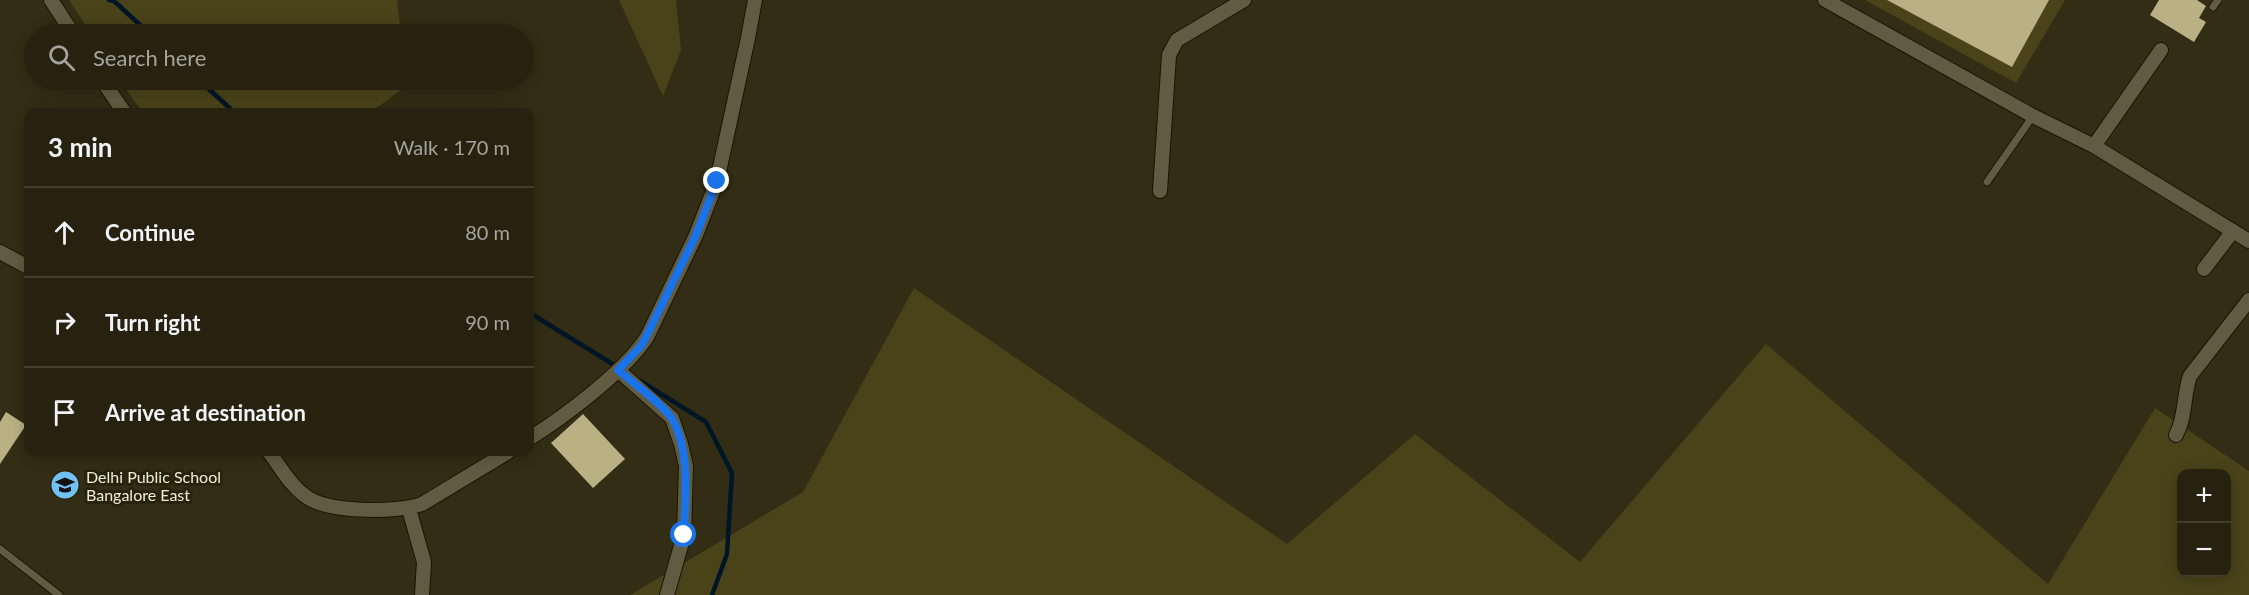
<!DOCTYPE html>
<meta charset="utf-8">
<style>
:root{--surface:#26220f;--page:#2e2a18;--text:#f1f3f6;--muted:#a4a49e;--line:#423f2f}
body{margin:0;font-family:Lato,sans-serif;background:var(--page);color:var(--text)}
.controls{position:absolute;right:18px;bottom:18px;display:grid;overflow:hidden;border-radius:12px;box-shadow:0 3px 15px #0003}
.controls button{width:54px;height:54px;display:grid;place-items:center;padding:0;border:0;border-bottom:2px solid var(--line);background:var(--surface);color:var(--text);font:30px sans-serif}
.stop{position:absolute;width:18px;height:18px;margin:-14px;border:4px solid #1a73e8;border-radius:50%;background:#fff}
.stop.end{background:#1a73e8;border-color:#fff;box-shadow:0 2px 6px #0008}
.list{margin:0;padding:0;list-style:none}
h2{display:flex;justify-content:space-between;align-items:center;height:78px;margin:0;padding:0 24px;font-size:26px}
h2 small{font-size:20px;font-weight:400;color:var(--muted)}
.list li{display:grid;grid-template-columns:39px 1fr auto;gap:18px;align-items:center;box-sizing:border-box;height:90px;padding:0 24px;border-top:2px solid var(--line)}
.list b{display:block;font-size:22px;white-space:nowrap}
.list em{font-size:20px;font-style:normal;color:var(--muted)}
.icon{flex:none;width:33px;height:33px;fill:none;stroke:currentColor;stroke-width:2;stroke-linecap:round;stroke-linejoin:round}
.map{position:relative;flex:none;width:2249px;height:595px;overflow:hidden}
.search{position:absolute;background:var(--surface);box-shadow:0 3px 15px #0003;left:24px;top:24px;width:510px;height:66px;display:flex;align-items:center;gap:15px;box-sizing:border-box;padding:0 21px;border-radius:33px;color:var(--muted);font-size:22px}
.panel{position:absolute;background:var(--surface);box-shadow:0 3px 15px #0003;left:24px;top:108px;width:510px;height:348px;border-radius:12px}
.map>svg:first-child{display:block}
.green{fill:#4a431a;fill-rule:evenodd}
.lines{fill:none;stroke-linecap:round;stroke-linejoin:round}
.stream{stroke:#001627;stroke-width:4.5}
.building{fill:#b9b184}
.lane-casing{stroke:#1a1500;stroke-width:9}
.street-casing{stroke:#1a1500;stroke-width:16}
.lane{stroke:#615c41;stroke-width:7}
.street{stroke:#615c41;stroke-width:14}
.route{stroke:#1a73e8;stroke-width:8}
.labels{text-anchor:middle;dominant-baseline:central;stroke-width:6;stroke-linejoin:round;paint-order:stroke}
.poi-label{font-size:16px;fill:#efecdd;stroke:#28240a;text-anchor:start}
</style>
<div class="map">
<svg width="2249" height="595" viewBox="0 0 2249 595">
<rect width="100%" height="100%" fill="#322d14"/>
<path class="green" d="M69,0H397L401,34H91Z
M619,0H676L681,50L663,96Z
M1865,0H2065L2016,83Z
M120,80H408V85L371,112H142Z
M914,288L1287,544L1415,434L1580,562L1766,344L2048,584L2155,408L2249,471V595H630L803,492ZM2182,474H2226V572H2182Z"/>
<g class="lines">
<path class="stream" d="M109,0L114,1L150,34
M199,80L234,112
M530,313L619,368
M639,380L706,422L732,473L727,554L712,595"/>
</g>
<path class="building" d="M1887,0H2049L2012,67Z
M2159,0H2197L2206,6L2199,18L2206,22L2194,42L2150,15Z
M6,412L26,425L0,464V422Z
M583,414L625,459L593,488L551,443Z"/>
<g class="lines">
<g class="lane-casing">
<path id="lane" d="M2213,7L2218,0
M1987,182L2033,116
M0,549L59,595"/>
</g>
<g class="street-casing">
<path id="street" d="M51,0L73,34
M1825,0L2033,116L2094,146L2249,241
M102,80L124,112
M2094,146L2161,50
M1160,191L1169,55L1177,40L1244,0
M0,252L28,267
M2204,269L2233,231
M618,370L672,418L681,444L686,466L684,535L667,595
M2176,435C2186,417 2183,396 2190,376L2249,300
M530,438C564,417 625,371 647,337L696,235L717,181L748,38L755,0
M269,452C280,466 289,484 304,495C325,513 396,513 422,504L508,452
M409,509L424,562L422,595"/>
</g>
<use href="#lane" class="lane"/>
<use href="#street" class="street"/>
</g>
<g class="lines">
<path class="route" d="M684,535C685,497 691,455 673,420C664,405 632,382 618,370L641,346L646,337L696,235L717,181"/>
</g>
<defs>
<g id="school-disc" transform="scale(1.5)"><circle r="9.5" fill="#71c1f5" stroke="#28240a"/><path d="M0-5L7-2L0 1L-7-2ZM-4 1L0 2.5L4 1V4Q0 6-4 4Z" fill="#111"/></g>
</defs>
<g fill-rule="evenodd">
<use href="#school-disc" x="65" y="485"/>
</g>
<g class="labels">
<g class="poi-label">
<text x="86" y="476">Delhi Public School<tspan x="86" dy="18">Bangalore East</tspan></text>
</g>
</g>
</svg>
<div class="controls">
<button>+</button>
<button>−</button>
</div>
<div class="stop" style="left:684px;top:535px"></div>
<div class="stop end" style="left:717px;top:181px"></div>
<div class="search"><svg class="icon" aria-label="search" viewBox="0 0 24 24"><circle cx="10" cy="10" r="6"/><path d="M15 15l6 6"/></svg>Search here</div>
<section class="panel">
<h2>3 min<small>Walk · 170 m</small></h2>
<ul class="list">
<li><svg class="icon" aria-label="ahead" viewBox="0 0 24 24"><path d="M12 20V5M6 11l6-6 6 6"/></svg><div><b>Continue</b></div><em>80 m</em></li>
<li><svg class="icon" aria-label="right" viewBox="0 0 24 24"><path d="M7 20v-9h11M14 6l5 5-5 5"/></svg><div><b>Turn right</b></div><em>90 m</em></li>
<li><svg class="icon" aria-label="arrive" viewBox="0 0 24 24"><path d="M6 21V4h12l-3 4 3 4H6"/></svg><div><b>Arrive at destination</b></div></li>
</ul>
</section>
</div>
